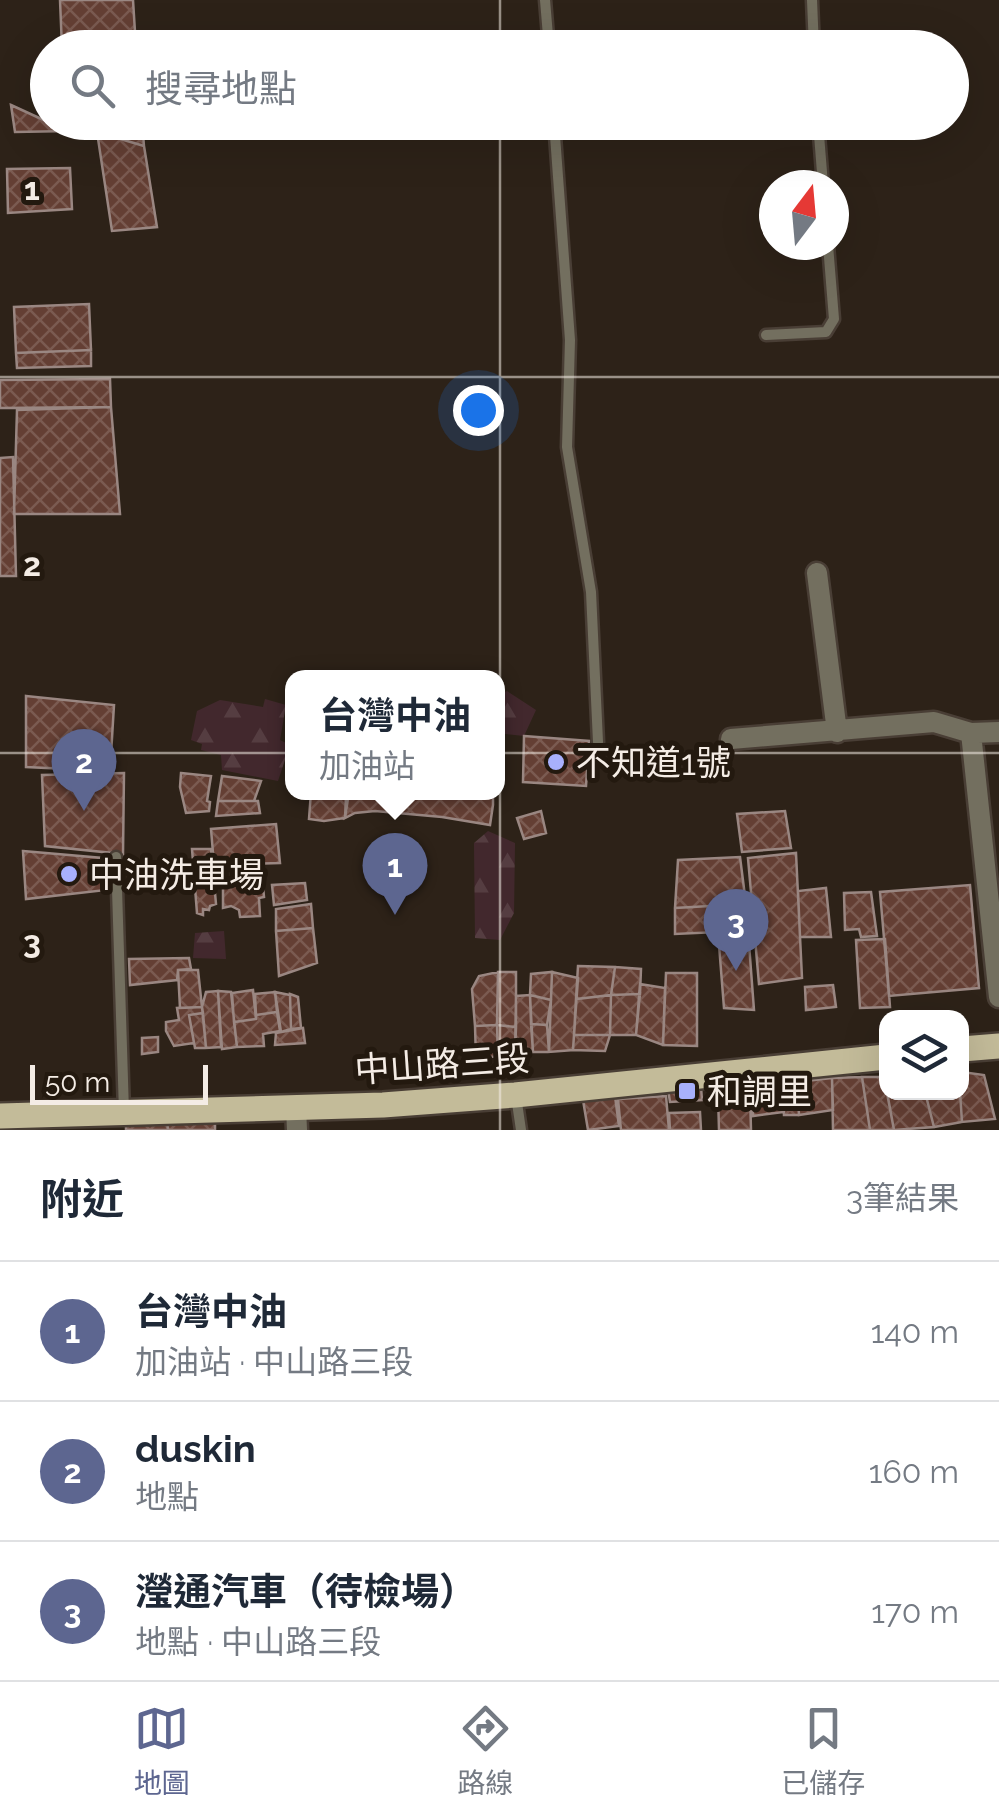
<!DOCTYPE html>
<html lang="zh-TW">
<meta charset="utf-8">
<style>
:root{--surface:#fff;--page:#f2f2f3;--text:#1f2937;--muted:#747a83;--line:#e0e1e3;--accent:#5d6690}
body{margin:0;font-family:Raleway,"Noto Sans TC",sans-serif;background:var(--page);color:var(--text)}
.controls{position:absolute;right:30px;bottom:30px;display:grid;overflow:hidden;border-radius:20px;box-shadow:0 10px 40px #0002}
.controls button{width:90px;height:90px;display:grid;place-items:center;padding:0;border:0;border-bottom:2px solid var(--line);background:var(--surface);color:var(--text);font:50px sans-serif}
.compass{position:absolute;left:759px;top:170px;width:90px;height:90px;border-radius:50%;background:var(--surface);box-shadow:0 10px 40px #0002;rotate:16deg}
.scale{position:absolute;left:30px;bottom:25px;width:178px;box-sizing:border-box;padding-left:10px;border:5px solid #f4ece5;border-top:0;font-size:28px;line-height:35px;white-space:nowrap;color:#f4ece5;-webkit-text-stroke:8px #23190f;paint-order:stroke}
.you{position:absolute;left:478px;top:410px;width:35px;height:35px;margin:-25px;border:8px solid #fff;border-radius:50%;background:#1a73e8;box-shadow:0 0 0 15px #1a73e833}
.badge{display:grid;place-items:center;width:65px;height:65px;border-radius:50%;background:var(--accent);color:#fff;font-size:32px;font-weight:700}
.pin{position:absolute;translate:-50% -82px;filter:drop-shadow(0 2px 5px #0008)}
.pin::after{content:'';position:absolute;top:52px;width:35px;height:30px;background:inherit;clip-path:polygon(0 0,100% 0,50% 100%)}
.popup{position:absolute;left:285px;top:670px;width:220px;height:130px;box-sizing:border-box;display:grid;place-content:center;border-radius:20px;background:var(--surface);filter:drop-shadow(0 2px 8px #0005);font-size:32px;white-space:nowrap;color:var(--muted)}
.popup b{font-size:38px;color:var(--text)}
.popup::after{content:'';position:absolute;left:50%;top:100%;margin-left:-20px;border:20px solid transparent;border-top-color:var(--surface)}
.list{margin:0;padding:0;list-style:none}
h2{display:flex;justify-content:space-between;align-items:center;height:130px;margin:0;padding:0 40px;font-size:42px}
h2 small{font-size:32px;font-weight:400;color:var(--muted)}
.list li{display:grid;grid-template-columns:65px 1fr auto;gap:30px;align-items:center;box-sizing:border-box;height:140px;padding:0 40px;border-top:2px solid var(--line)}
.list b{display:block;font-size:38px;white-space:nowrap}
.list p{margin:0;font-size:32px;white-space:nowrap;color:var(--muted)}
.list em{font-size:32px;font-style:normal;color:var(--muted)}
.icon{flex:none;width:55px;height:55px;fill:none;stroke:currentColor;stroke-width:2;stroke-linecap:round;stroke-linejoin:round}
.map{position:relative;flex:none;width:999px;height:1130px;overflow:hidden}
.search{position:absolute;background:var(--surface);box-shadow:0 10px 40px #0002;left:30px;right:30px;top:30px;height:110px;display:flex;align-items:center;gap:25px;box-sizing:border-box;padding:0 35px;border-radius:55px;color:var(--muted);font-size:38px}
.sheet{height:550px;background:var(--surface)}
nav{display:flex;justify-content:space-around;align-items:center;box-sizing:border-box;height:140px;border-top:2px solid var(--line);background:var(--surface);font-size:28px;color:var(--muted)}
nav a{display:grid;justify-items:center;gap:5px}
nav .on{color:var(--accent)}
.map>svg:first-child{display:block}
.forest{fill:url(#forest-firs)}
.building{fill:url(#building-cross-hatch);stroke:#9a8782;stroke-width:2.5}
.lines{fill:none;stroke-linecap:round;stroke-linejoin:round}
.lane-casing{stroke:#493e35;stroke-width:15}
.street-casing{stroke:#493e35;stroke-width:25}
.primary-casing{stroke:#493e35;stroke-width:30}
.lane{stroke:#736f5f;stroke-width:10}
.street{stroke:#736f5f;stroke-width:20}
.primary{stroke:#c3bb99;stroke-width:25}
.grid{fill:none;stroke:#f4ece5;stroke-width:2.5;stroke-opacity:0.55}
.poi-dot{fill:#a8b0fc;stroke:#23190f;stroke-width:4}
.labels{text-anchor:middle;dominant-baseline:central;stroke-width:10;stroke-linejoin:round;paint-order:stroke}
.poi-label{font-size:35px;fill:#f4ece5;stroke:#23190f;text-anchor:start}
.street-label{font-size:35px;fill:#f4ece5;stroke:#23190f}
.grid-label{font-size:32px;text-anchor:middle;font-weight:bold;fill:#f4ece5;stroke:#23190f;stroke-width:10;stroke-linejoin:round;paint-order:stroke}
</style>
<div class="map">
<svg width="999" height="1130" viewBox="0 0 999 1130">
<defs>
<pattern id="forest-firs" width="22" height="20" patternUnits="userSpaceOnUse" patternTransform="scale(2.5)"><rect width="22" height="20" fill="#42282d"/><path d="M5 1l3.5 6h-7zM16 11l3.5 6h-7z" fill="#553d41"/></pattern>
<pattern id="building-cross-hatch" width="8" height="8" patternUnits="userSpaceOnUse" patternTransform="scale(2.5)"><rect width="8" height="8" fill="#643f34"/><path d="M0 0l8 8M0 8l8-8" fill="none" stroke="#7b5b51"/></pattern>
</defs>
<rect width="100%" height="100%" fill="#2d2218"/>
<path class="forest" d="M507,691L536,710L524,736L498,733V695Z
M265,699L286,705L280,740L290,745L278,781L222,770L221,755L201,750L202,744L191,740L197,711L220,700L263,707Z
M488,831L515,843L514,913L500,940L475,938L474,843Z
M224,931L226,959L193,958L195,933Z"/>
<path class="building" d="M60,0H133L136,48H62Z
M11,105L48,122L70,131L15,132Z
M96,122H142L144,146L97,132Z
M97,132L144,146L157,227L112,231Z
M70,168L72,209L8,213L7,169Z
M89,304L91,350L16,353L14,307Z
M91,350V366L17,368L16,353Z
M110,379L111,407L0,408V380Z
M111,407L120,514H14L17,410Z
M13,457L16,576H0V458Z
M26,696L114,705L110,771L26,767Z
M524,736L589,741L586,786L523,782Z
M124,773L123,854L45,846L42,775Z
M181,773L211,776L207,801L210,802L209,811L186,813L180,787Z
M222,776L261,781L254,801H218Z
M311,792L346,796L345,818L324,821L309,819Z
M349,792H493V805L490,825L442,817L375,811L355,813L345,818Z
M218,801H258L260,813L216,816Z
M541,811L546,833L524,839L517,818Z
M785,811L791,848L742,852L737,814Z
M276,824L280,863L214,865L211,829Z
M192,849H211L216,904L210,906L209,910L203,909V915L197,913Z
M23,851L114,859L115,889L26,899Z
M796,853L802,978L759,984L748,858Z
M740,857L746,904L675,908L678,860Z
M305,883L307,900L274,905L272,885Z
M970,885L979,988L889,996L880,892Z
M223,886H263L264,897L259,898L260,916L240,917L239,910L231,906L223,908Z
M826,888L831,937H800L798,891Z
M871,892L877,936L861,937L859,929L845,930L844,893Z
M311,904L313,928L276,931V909Z
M746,904L754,1010L724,1008L718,932L675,934V908Z
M313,928L317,963L279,976L276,931Z
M885,939L890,1007L860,1008L856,940Z
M189,958L191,969L178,970L177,980L130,985L129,959Z
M578,966L615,967L611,995L576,999Z
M615,967L641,969L640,994L611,995Z
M178,970H198L202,1007L180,1008Z
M498,972L497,1025L475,1026L472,989L479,976Z
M498,972H516V1027L497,1025Z
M552,972L551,1000L530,995L531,974Z
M552,972L578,978L573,1050L549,1052Z
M666,973H697V1046L663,1045Z
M640,984L665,988L663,1045L636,1035Z
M833,985L836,1007L806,1010L805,987Z
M253,990L256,1019L234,1022L232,993Z
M218,991L221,1047L206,1048L202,1007L206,992Z
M218,991L231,992L237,1047L222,1049Z
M275,992L277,1012L256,1015L255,994Z
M275,992L290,995L291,1029L281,1032Z
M290,994L298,997L301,1028L291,1029Z
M640,994L636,1035H610L611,995Z
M530,995L533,1052L515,1055L516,996Z
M530,995L551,1000L547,1025L531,1024Z
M611,995L610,1035H574L576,999Z
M202,1007L203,1013L189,1015L194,1043L174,1046L166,1031V1022L179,1020L177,1008Z
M277,1012L280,1031L263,1034L264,1046L237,1047L234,1022L256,1019V1015Z
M203,1013L206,1048H195L189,1015Z
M531,1024L547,1025L549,1052H533Z
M497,1025L498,1056L476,1059L475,1026Z
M497,1025L516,1027L515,1055L498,1056Z
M303,1028L305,1043L275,1045L276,1033Z
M574,1035H610L605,1051L573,1050Z
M158,1037V1052L142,1054V1038Z
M962,1072L984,1075L995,1119L962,1122L960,1092H962Z
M862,1077H884L894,1130H870Z
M862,1077L870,1130H833L832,1078Z
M832,1078L833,1110L799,1115L797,1082Z
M797,1082L799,1115H784L783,1083Z
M783,1084L784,1112L753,1116L751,1085Z
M701,1087L702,1100L670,1102L668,1089Z
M887,1092H925L934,1127L894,1130Z
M925,1092H960L962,1122L934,1127Z
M750,1093L751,1130H719L718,1094Z
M615,1096L619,1126L588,1130L583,1100Z
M666,1096L669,1130H621L618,1099Z
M700,1112L701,1130H670L669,1113Z
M215,1118V1130H168L167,1121Z
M126,1120L167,1121L168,1130H126Z"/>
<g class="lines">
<g class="lane-casing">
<path id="lane" d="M545,0L549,48
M812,0L814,48
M554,122L570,340L567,447L591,592L598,742
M818,122L823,185
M766,335L826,332L834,319L828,245
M116,857L124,1112
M516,1096L521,1130"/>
</g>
<g class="street-casing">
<path id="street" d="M817,573L837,732
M971,733L999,997
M731,739L934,722L971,733L999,732
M296,1107L297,1130"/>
</g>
<g class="primary-casing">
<path id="primary" d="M962,1049L999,1046
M0,1116L383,1105L515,1095L886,1057"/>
</g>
<use href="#lane" class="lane"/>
<use href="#street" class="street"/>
<use href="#primary" class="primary"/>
</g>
<path class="grid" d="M500,0V48M500,122V1130M0,377H999M0,753H999"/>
<g class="poi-dot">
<circle cx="556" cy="762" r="10"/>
<circle cx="69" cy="874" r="10"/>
<rect x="677" y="1081" width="20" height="20" rx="5"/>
</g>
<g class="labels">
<g class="poi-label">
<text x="576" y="762">不知道1號</text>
<text x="89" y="874">中油洗車場</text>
<text x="707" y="1091">和調里</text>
</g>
<g class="street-label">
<text transform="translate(442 1064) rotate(-4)">中山路三段</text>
</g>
</g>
<g class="grid-label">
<text x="32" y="200">1</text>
<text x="32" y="576">2</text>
<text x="32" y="953">3</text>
</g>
</svg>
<div class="controls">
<button><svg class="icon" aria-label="layers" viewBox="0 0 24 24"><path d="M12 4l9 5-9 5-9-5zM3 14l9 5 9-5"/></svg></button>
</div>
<svg class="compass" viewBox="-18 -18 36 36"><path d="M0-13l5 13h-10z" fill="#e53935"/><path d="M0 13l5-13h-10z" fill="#747a83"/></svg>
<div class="scale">50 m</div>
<div class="you"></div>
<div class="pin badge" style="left:395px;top:915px">1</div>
<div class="popup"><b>台灣中油</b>加油站</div>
<div class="pin badge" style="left:84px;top:811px">2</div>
<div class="pin badge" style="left:736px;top:971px">3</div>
<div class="search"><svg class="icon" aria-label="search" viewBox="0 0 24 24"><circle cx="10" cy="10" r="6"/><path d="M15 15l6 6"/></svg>搜尋地點</div>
</div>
<section class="sheet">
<h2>附近<small>3筆結果</small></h2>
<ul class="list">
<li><span class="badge">1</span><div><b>台灣中油</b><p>加油站 · 中山路三段</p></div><em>140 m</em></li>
<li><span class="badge">2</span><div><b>duskin</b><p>地點</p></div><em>160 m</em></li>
<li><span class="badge">3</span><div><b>瀅通汽車（待檢場）</b><p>地點 · 中山路三段</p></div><em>170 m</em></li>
</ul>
</section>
<nav>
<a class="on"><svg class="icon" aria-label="map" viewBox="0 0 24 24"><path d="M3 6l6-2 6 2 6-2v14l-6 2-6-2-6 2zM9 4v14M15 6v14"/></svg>地圖</a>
<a><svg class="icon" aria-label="directions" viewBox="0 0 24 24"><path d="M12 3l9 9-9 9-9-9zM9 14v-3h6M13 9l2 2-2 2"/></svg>路線</a>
<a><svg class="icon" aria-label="saved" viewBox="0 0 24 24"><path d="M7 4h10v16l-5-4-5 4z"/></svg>已儲存</a>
</nav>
